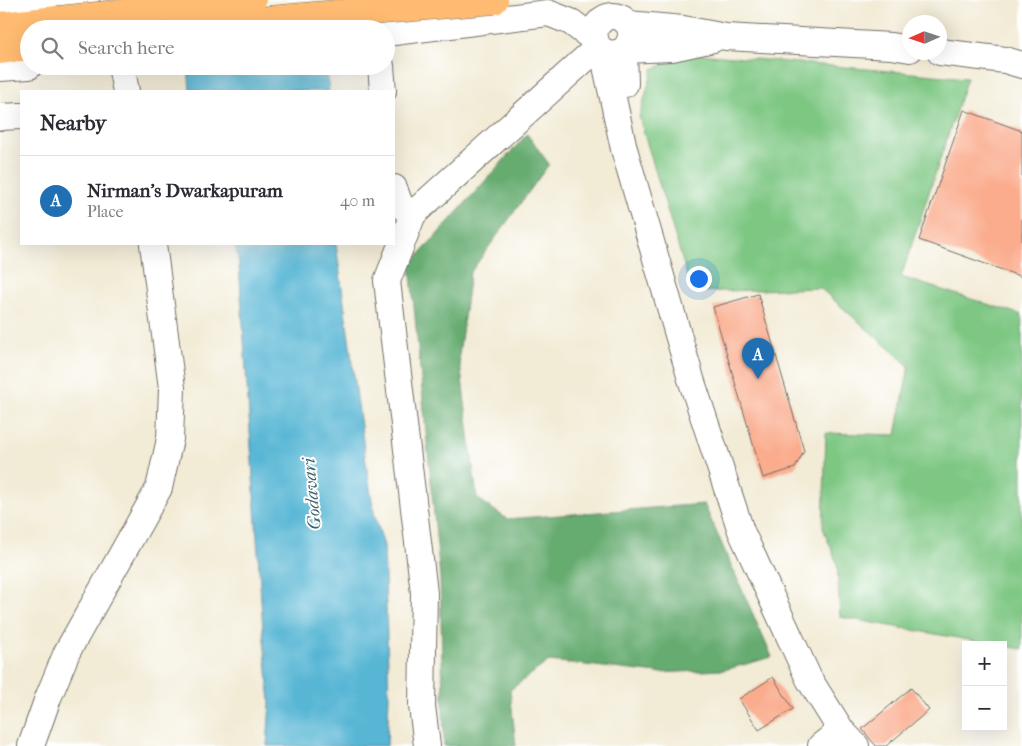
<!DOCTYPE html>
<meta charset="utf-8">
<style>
:root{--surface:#fff;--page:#f2f2f3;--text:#2b2b33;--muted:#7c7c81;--line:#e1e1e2;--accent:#1f6fb2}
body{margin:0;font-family:"IM FELL French Canon",serif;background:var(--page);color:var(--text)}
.controls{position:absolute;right:15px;bottom:15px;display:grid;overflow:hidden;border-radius:0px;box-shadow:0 5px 20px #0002}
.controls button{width:45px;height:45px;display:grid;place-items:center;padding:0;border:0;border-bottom:1px solid var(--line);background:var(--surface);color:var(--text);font:25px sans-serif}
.compass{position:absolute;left:902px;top:15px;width:45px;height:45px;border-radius:50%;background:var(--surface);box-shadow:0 5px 20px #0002;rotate:267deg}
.you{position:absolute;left:698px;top:278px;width:18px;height:18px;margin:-12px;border:4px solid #fff;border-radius:50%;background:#1a73e8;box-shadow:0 0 0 8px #1a73e833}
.badge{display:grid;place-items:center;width:32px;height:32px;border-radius:50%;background:var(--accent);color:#fff;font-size:16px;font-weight:700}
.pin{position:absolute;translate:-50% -41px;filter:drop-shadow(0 1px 2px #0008)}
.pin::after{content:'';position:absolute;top:26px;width:18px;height:15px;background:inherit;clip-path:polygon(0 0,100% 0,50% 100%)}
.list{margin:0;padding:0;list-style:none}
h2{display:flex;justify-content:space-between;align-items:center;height:65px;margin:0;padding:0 20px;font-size:21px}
h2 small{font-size:16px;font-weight:400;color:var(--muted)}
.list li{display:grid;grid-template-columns:32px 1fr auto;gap:15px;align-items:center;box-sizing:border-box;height:90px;padding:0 20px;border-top:1px solid var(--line)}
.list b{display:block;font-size:19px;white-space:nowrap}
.list p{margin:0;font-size:16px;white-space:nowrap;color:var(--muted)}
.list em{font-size:16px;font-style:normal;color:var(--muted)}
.icon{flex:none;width:28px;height:28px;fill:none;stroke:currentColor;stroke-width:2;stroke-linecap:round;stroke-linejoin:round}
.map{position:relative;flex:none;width:1022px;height:746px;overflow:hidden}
.search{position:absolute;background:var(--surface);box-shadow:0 5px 20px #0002;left:20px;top:20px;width:375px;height:55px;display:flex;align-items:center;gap:12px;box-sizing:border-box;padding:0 18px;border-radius:28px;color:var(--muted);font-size:19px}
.panel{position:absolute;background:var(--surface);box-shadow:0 5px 20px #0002;left:20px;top:90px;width:375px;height:155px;border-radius:0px}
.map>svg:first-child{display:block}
.green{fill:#7ec783;stroke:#547957}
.forest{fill:#66ac71;stroke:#486c4e}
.water{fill:#56b6d4;stroke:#407080}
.building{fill:#faac8d}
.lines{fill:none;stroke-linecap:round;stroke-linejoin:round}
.minor-casing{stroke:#716e66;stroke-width:28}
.highway-casing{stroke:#716e66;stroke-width:29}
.minor{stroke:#fff;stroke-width:26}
.highway{stroke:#ffbb71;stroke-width:28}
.highway-bridge-casing{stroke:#716e66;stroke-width:29;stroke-linecap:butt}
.highway-bridge{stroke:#ffbb71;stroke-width:28}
.labels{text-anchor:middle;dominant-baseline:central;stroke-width:4;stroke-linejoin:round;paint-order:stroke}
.water-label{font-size:18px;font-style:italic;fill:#3c636f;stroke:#fff}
</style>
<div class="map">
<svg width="1022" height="746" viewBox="0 0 1022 746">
<rect width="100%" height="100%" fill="#fff"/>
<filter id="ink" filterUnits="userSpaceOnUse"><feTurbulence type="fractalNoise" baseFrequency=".02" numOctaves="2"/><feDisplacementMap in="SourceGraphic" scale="10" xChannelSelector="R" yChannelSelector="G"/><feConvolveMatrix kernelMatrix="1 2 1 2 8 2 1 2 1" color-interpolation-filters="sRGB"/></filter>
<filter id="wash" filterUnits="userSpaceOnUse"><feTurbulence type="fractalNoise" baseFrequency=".0096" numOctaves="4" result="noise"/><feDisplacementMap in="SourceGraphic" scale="20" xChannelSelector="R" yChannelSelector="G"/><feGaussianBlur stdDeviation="1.12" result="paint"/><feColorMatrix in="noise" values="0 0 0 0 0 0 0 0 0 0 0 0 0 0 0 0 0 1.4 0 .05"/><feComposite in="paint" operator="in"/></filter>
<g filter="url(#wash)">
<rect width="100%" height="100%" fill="#f2ebd5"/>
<path class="green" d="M688,53L967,78L901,277L1022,315V649L1003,646V645H997L840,617L837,563L823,528L826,433L896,435L909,366L820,288L692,292L639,117L653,69Z"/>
<path class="forest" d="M527,134L549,164L470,273L459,355L477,498L507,519L704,504L772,657L724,670L658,673L549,661L510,690L516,746H444L440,577L410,265Z"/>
<path class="water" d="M188,66H327L329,91H190Z
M235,244H336L367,470L374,513L384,546L389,696L387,746H267L270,702L263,630L239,264Z"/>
<g id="blocks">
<path class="building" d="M964,110L1022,131V277L919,240Z
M758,294L804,451L795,468L763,478L713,307Z
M773,677L793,709L759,730L739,699Z
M911,688L929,710L886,746H876L862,729Z"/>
</g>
</g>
<g filter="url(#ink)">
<use href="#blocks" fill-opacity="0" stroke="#716e66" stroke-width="1"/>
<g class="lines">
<g class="minor-casing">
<path id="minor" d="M0,8L86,0
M628,24L683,29L726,37L891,46L910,49
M386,33L548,13L571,22L595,40
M603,52L624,149L691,379L741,531L809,679L841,730L856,746
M940,52L1005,60L1022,65
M121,66L126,91
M381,66L383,91
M0,68L29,66
M625,84L624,50C645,27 614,4 599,23C595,27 594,32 595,38C597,53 612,57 624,50L672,48L713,39
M0,117L21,116
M394,188L400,205L413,214L598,47
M413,214L387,281L424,593L422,706L427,746
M31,746L48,698L67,652L159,488L170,439L172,388L153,244
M821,746L841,730"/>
</g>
<g class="highway-casing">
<path id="highway" d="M0,26L58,20
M0,50L29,46"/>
</g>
<use href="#minor" class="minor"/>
<use href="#highway" class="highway"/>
<g class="highway-bridge-casing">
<path id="highway-bridge" d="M58,20L252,0
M189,29L270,20L494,0"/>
</g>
<use href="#highway-bridge" class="highway-bridge"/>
</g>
</g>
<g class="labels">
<g class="water-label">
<text transform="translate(312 494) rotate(-95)">Godavari</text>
</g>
</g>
</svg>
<div class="controls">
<button>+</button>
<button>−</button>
</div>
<svg class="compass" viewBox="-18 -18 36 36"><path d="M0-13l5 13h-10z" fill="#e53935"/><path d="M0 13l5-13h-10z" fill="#7c7c81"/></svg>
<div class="you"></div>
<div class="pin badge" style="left:758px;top:379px">A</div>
<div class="search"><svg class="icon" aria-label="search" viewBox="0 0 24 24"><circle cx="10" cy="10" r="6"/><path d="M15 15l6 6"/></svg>Search here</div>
<section class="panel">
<h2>Nearby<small></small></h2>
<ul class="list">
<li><span class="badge">A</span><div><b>Nirman's Dwarkapuram</b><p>Place</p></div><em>40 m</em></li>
</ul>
</section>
</div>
